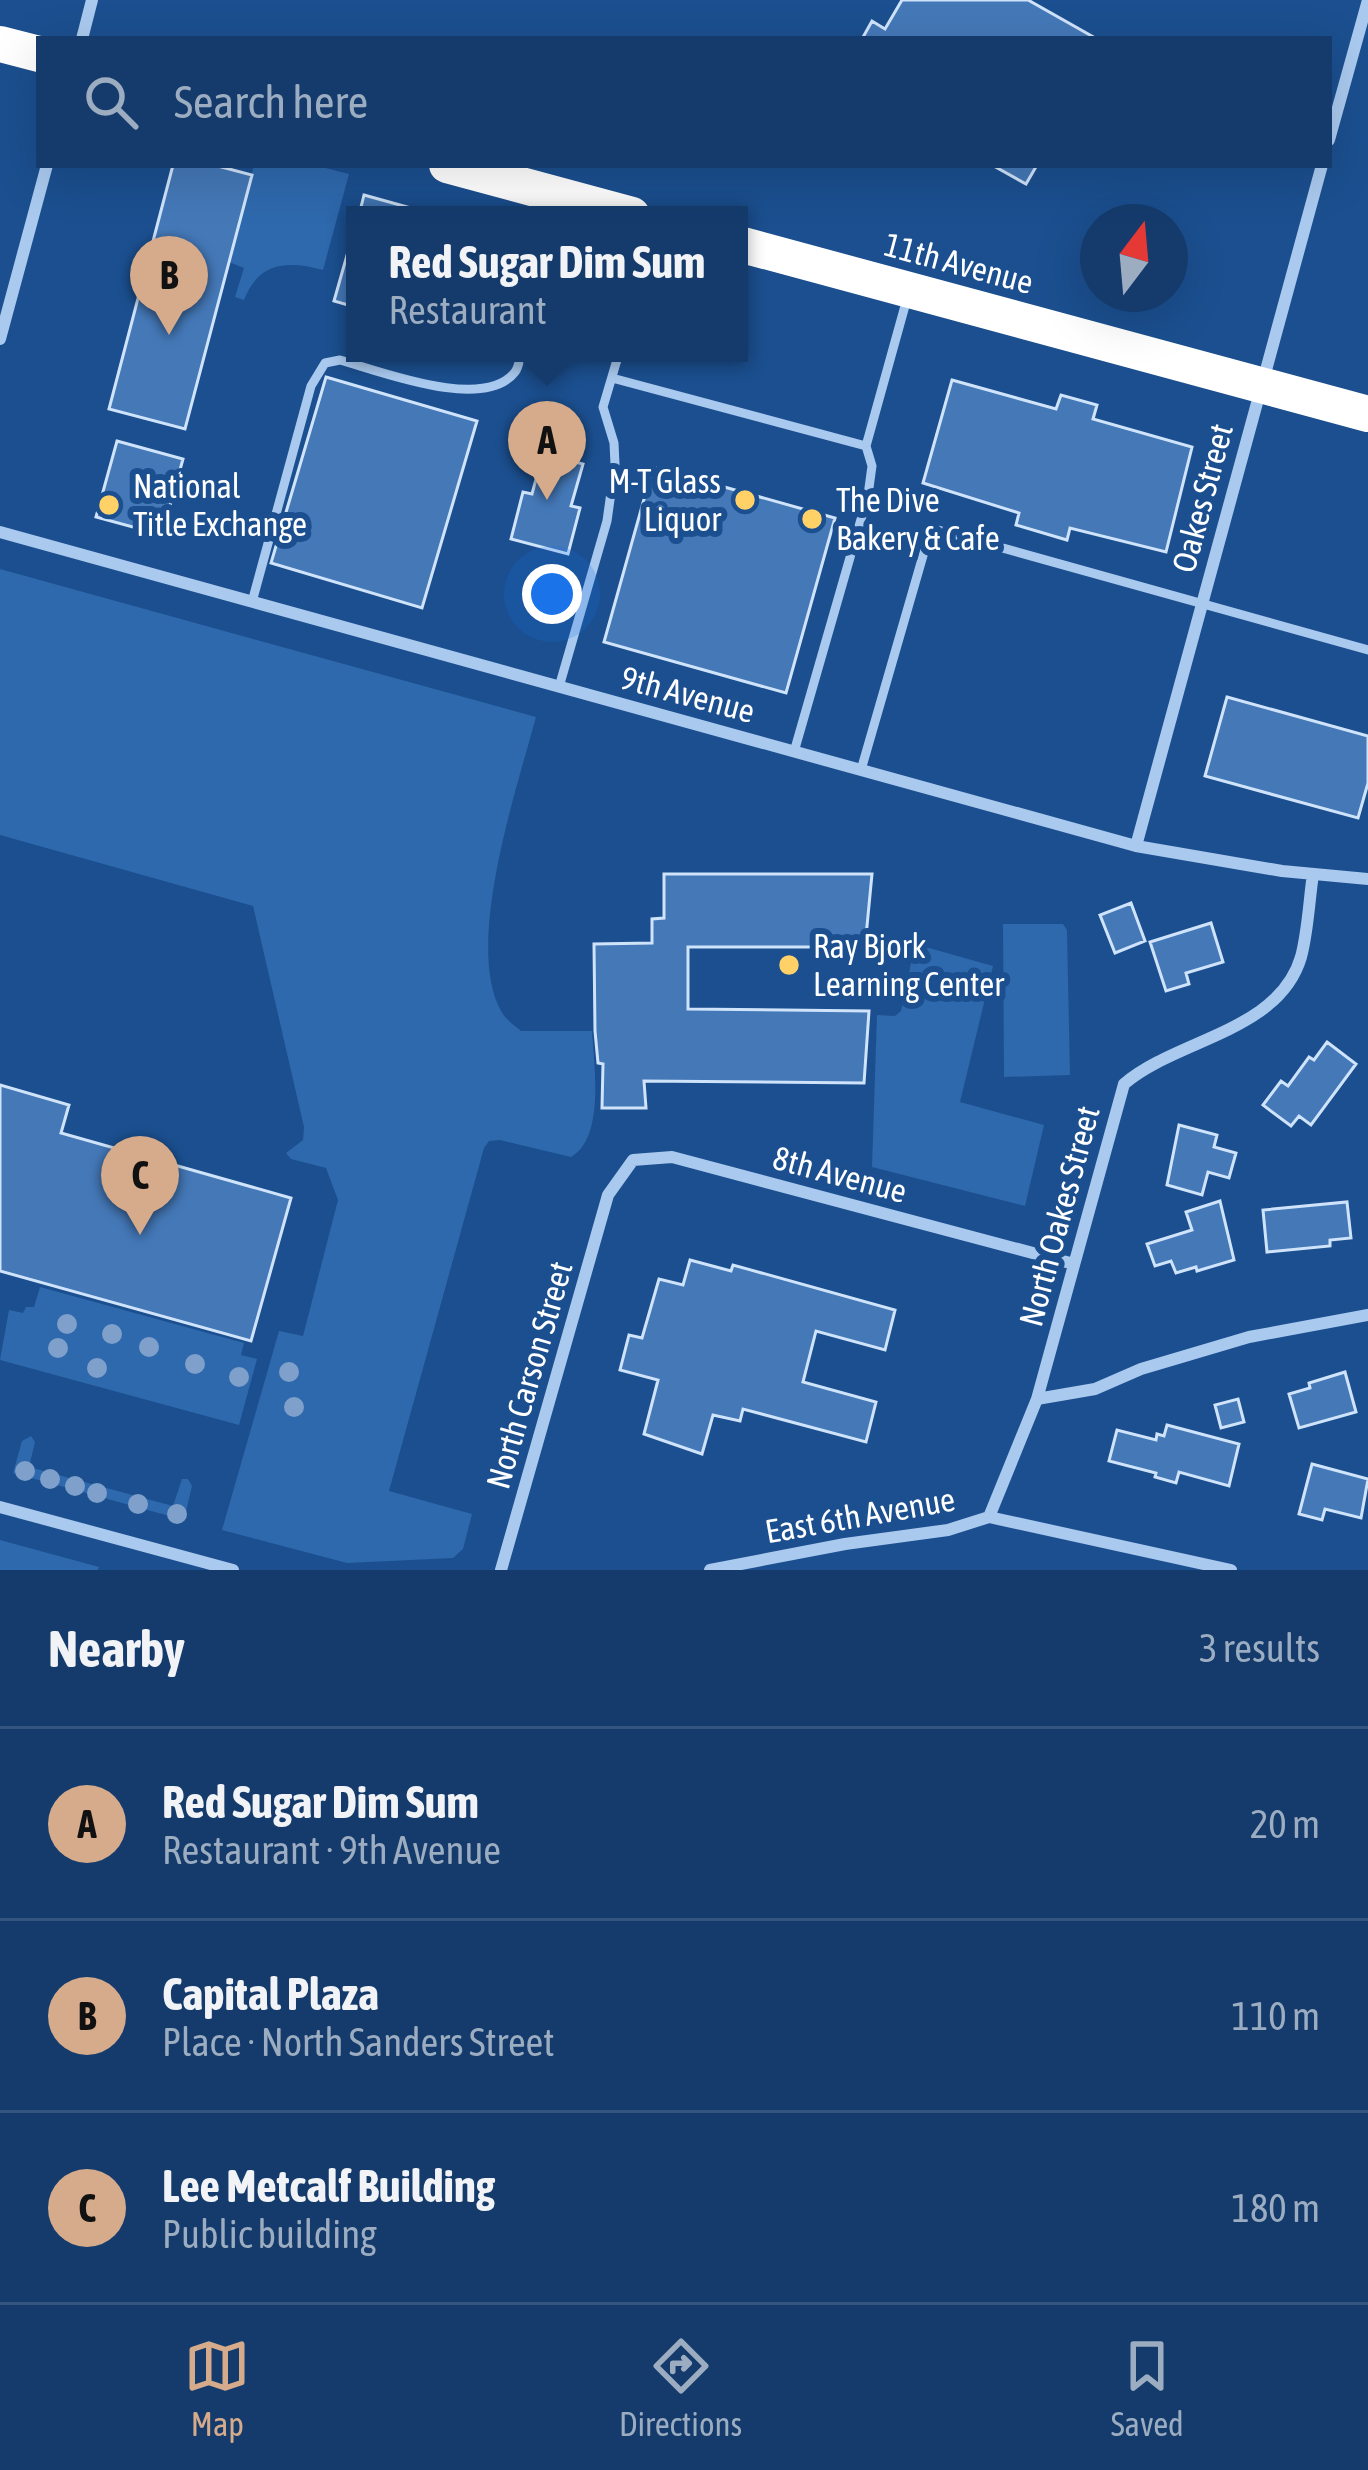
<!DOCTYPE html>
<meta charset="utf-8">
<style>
:root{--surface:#143b6b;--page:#1d4271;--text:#f1f3f6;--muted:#9dadc1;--line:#33557e;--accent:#d6ab8b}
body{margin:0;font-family:"Asap Condensed",sans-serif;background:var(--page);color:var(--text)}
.compass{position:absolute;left:1080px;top:204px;width:108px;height:108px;border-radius:50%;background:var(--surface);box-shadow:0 12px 48px #0002;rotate:16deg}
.you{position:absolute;left:552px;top:594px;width:42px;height:42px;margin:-30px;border:9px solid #fff;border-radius:50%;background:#1a73e8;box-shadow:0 0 0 18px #1a73e833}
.badge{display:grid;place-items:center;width:78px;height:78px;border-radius:50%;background:var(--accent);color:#111;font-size:39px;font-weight:700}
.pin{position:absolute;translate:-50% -99px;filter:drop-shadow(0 3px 6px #0008)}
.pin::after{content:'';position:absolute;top:63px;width:42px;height:36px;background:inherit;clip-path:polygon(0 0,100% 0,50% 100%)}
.popup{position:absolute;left:346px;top:206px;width:402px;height:156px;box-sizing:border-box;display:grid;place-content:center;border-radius:0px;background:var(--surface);filter:drop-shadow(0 3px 9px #0005);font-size:39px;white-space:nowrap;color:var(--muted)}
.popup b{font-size:45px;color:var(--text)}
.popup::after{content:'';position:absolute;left:50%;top:100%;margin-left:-24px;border:24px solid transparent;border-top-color:var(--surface)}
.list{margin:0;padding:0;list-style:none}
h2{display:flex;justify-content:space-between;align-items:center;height:156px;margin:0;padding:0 48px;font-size:51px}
h2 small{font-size:39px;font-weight:400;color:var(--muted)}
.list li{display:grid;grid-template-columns:78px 1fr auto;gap:36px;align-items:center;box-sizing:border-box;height:192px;padding:0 48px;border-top:3px solid var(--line)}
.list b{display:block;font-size:45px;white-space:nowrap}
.list p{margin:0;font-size:39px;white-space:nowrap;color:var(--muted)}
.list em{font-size:39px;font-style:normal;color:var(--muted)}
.icon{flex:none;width:66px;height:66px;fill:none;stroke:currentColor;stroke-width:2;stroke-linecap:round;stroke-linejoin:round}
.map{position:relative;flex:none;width:1368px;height:1570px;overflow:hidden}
.search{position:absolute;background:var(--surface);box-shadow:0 12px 48px #0002;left:36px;right:36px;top:36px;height:132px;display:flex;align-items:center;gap:30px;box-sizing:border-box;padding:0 42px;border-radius:0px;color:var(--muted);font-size:45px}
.sheet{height:732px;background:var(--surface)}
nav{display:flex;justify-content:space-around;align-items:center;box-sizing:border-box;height:168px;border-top:3px solid var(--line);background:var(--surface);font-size:33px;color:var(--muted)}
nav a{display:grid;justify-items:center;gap:6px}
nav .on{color:var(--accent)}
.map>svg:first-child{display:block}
.green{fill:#2e69ad}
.building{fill:#4478b7;stroke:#cfe3fa;stroke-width:3}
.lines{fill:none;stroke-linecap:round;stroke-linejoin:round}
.lane{stroke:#a9c9ee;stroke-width:9}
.street{stroke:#a9c9ee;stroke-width:12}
.highway{stroke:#fff;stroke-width:36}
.tree{fill:#7ea0ca}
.poi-dot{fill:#ffd166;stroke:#1b4f8f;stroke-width:4.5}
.labels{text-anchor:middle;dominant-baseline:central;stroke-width:12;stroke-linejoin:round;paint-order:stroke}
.street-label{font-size:33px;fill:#fff;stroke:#1b4f8f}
.poi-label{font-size:33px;fill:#fff;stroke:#1b4f8f;text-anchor:start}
</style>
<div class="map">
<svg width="1368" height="1570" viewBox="0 0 1368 1570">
<rect width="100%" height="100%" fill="#1b4f8f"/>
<path class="green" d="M254,165H314L349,174L323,270C288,261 259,261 244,300L235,297L244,268L229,262Z
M0,569L536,717C517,788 464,945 501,1011C505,1019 514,1025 521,1031H592C594,1065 605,1138 571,1157L500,1140L489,1141L484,1148L389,1491L472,1514L463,1549L453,1558L347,1563L222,1530L279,1331L303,1336L338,1200L326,1168L291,1159L286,1153L303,1140L304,1127L253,906L0,835Z
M1003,924H1063L1067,930L1070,1075L1004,1077Z
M915,944L993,966L960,1102L1044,1125L1025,1206L872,1167L877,1015L895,1016L901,1011Z
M40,1287L244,1343L241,1355L257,1359L239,1425L0,1360L9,1310L23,1313L26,1307H34Z
M31,1436L35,1442L29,1467L173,1506L182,1479H188L192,1486L184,1520L13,1473L22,1441Z
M0,1540L99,1567L98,1570H0Z"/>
<path class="building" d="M902,0H1028L1097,39H862L872,21L885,29Z
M173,165H214L252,175L185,429L109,409Z
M992,165H1037L1026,184Z
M364,195L436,215H359Z
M355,227V307L334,301Z
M326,377L477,421L422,608L271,563Z
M952,380L1056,409L1061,395L1097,405L1093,419L1192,447L1166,552L1070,528L1067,540L1016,525L1019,513L923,483Z
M117,441L183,459L162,535L96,517Z
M543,453L583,464L571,506L580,508L568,554L511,539L523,492L532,494Z
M653,467L835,518L786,693L604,642Z
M1227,697L1368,736V783L1358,818L1205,776Z
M664,874H872L865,947H688V1009L869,1011L864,1083L644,1081L646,1108H602L603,1064L598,1063L595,1031L594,944L652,943V919L664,918Z
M1131,903L1145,941L1115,953L1100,915Z
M1211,923L1223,962L1186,973L1189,984L1166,991L1150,942Z
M1327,1042L1356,1064L1311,1125L1299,1116L1291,1126L1263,1105L1281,1081L1288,1086L1309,1057L1314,1060Z
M0,1085L69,1105L61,1133L291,1198L251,1341L0,1271Z
M1179,1125L1217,1135L1214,1147L1236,1153L1229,1178L1208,1172L1202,1195L1167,1185Z
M1220,1201L1234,1260L1197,1271L1196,1267L1176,1273L1171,1261L1155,1266L1147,1244L1192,1230L1186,1212Z
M1347,1202L1351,1238L1330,1240V1246L1267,1252L1263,1210Z
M690,1260L731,1271L733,1265L895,1310L885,1350L816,1331L803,1382L876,1402L866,1442L743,1409L740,1421L713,1415L702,1454L644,1434L658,1380L620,1370L629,1335L642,1338L659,1279L683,1285Z
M1345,1372L1356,1412L1299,1428L1289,1394L1310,1388L1309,1383Z
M1238,1399L1244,1422L1221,1428L1215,1405Z
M1167,1425L1239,1444L1229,1486L1179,1472L1176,1483L1155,1477L1156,1473L1109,1461L1117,1430L1156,1440L1157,1434L1164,1436Z
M1312,1464L1368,1479L1361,1518L1325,1509L1322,1520L1299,1514Z"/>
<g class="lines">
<path class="lane" d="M612,378L866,446
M252,602L311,386L325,363L340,360C380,371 484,412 515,372C519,367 519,360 521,354
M559,687L607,521L615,464L614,443L603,407L619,353
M794,752L868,495L872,466L866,446L908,295
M861,770L931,528L1368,650"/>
<path class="street" d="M82,39L92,0
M1329,140L1368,0
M0,339L47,165
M0,532L1136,846L1282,871L1368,879
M1136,846L1322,165
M1037,1399L1095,1389L1141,1369L1249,1337L1368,1315
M0,1507L233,1570
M989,1517L1037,1399L1124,1084C1176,1039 1279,1032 1301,957C1308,931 1309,901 1313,874
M501,1570L608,1195L633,1160L672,1157L1074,1264
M710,1570L845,1544L948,1530L989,1517L1231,1570"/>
<path class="highway" d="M0,44L39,54
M447,165L632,215
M739,244L1368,414"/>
</g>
<g class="tree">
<circle cx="67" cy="1324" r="10"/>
<circle cx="112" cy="1334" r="10"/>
<circle cx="149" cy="1347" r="10"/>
<circle cx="58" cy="1348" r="10"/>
<circle cx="195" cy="1364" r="10"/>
<circle cx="97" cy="1368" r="10"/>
<circle cx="289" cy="1372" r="10"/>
<circle cx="239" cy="1377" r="10"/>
<circle cx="294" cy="1407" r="10"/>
<circle cx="25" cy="1471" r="10"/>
<circle cx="50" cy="1479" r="10"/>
<circle cx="75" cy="1486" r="10"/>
<circle cx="97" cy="1493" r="10"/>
<circle cx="138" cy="1504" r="10"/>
<circle cx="177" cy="1514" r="10"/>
</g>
<g class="poi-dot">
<circle cx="745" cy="500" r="12"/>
<circle cx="109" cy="505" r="12"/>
<circle cx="812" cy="519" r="12"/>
<circle cx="789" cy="965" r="12"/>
</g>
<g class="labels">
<g class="street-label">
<text transform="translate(959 263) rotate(15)">11th Avenue</text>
<text transform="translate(1202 498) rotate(-75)">Oakes Street</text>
<text transform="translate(688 694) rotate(15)">9th Avenue</text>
<text transform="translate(840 1174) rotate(15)">8th Avenue</text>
<text transform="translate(1059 1216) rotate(-75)">North Oakes Street</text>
<text transform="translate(529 1375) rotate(-74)">North Carson Street</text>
<text transform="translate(860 1515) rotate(-10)">East 6th Avenue</text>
</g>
<g class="poi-label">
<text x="721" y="481" text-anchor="end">M-T Glass<tspan x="721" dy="38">Liquor</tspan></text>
<text x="133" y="486">National<tspan x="133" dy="38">Title Exchange</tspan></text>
<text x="836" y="500">The Dive<tspan x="836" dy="38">Bakery &amp; Cafe</tspan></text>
<text x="813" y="946">Ray Bjork<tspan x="813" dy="38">Learning Center</tspan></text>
</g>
</g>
</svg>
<svg class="compass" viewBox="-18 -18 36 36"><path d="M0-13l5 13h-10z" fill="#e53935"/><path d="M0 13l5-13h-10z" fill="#9dadc1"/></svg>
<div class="you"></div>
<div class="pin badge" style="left:547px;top:500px">A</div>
<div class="popup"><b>Red Sugar Dim Sum</b>Restaurant</div>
<div class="pin badge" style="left:169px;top:335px">B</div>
<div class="pin badge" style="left:140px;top:1235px">C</div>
<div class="search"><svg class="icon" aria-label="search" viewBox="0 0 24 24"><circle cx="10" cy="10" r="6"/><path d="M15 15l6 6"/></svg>Search here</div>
</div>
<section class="sheet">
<h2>Nearby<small>3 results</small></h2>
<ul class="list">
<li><span class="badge">A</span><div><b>Red Sugar Dim Sum</b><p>Restaurant · 9th Avenue</p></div><em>20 m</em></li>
<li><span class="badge">B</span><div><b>Capital Plaza</b><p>Place · North Sanders Street</p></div><em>110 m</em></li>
<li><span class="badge">C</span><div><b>Lee Metcalf Building</b><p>Public building</p></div><em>180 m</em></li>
</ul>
</section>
<nav>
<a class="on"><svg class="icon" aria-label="map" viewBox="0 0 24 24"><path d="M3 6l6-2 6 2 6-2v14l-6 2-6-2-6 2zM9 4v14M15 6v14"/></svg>Map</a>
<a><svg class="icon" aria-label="directions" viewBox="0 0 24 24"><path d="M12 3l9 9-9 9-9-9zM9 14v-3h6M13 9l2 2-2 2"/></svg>Directions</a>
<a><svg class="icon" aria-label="saved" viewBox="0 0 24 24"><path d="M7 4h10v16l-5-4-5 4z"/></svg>Saved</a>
</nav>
